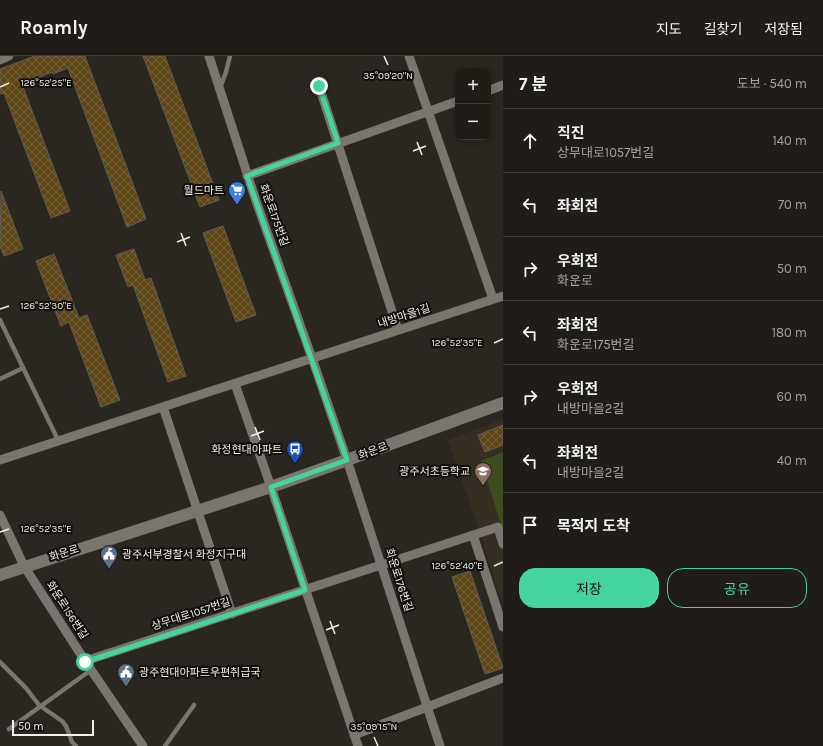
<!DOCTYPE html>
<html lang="ko">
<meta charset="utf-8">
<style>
:root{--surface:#201d18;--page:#2d2a25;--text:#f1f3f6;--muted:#a2a2a2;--line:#3d3b37;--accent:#45d49f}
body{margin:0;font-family:Karla,"Noto Sans KR",sans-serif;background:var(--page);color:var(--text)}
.controls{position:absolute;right:12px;top:12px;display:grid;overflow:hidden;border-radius:8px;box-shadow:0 2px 10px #0003}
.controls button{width:36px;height:36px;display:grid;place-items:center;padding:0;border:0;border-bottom:1px solid var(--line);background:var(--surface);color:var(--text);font:20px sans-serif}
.scale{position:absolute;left:12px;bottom:10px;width:82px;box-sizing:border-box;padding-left:4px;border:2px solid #f2f0eb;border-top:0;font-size:11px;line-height:14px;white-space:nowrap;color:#f2f0eb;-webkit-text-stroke:3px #11100d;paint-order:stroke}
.stop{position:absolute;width:12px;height:12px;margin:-9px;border:3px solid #45d49f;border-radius:50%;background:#fff}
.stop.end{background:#45d49f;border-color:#fff;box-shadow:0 1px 4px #0008}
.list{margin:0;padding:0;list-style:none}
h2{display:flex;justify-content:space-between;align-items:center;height:52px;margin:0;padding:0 16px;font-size:17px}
h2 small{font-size:13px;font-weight:400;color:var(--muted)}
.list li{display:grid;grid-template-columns:26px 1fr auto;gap:12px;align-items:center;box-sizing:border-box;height:64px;padding:0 16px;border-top:1px solid var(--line)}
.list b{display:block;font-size:15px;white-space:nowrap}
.list p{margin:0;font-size:13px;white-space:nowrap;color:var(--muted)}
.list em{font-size:13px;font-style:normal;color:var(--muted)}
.actions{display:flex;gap:8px;padding:12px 16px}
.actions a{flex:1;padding:9px 0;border:1px solid var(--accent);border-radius:16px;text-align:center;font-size:14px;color:var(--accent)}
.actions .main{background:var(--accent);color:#111}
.icon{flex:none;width:22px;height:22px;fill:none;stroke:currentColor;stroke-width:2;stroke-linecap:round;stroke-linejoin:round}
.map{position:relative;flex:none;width:503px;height:690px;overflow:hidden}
header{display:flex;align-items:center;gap:24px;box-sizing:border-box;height:56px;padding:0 20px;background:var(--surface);border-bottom:1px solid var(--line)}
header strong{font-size:19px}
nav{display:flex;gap:22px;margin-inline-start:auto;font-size:14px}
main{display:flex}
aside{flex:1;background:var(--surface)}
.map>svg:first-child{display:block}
.built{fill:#352e22}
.park{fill:#3d4d21}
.building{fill:url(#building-cross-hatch);stroke:#625e56}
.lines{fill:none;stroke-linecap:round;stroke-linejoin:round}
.service{stroke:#7a756d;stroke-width:4.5}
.minor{stroke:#7a756d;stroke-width:9}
.tertiary{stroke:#7a756d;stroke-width:12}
.route{stroke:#45d49f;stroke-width:5}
.ticks{fill:none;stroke:#f2f0eb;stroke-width:1.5}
.labels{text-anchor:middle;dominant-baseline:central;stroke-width:4;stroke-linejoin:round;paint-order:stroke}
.poi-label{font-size:11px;fill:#f2f0eb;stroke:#11100d;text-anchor:end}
.street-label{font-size:11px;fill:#f2f0eb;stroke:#11100d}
.ticks-label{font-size:10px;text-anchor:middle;fill:#f2f0eb;stroke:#11100d;stroke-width:4;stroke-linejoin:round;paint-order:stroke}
</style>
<header>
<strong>Roamly</strong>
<nav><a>지도</a><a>길찾기</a><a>저장됨</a></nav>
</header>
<main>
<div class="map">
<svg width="503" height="690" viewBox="0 0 503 690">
<defs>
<pattern id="building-cross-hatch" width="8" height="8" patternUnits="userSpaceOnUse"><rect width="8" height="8" fill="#5e4617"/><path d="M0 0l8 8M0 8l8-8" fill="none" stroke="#766139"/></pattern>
</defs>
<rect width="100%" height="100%" fill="#2a2720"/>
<path class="built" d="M503,363V550L480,477L448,384Z"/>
<path class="park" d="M503,396V475L481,405Z"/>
<path class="building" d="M35,0H85L146,163L127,171L68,12L53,18L52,16L28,26L29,28L23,31L70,155L51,162L4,37L0,38V13Z
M143,0H165L219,144L200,151Z
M1,135L23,193L4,200L0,190Z
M223,170L256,259L236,266L203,177Z
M134,193L145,224L151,222L186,320L168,326L133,229L128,231L116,199Z
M54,198L79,262L87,259L120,344L101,351L69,266L61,270L36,205Z
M503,369V389L485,396L478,379Z
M470,515L503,612L485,618L452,521Z"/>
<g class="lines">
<path class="service" d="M220,32L226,16L230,0
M0,264L58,384
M0,323L23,312
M0,606L26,632L39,649L62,665L66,670L72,686L76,690
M9,673L91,614
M165,690L194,649"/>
<path class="minor" d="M209,0L256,145L312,302L347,404L440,690
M409,0L493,243
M0,4L9,0
M319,30L398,274
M488,35L503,29
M247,120L458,45
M235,328L271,431L358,690
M163,351L232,558
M0,404L503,240
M0,459L24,510L85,605L143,690
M473,479L503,571
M85,605L498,471L503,488
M354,679L503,622"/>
<path class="tertiary" d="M0,519L271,431L347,404L503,347"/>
</g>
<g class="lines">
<path class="route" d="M85,606L305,534L271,431L347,404L247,120L338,87L319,30"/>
</g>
<path class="ticks" d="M384,0L388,9M0,31L9,27M417,86L422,99M413,95L426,90M181,177L186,190M177,186L190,181M0,253L9,250M494,287L503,283M255,371L260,384M251,380L264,375M0,476L9,473M494,510L503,506M330,565L335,578M326,574L339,569M374,681L378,690"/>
<defs>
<g id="supermarket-pin" transform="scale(0.9)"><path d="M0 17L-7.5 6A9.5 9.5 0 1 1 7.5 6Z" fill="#3f7fe0" stroke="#11100d"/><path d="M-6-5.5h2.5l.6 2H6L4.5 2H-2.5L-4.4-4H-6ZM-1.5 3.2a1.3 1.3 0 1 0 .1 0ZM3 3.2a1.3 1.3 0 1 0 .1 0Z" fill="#fff"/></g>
<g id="bus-pin" transform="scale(0.9)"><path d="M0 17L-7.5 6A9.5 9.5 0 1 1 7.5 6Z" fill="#1a4fb4" stroke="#11100d"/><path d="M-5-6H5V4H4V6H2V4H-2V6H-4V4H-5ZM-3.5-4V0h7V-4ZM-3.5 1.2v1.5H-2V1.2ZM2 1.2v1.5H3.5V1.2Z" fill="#fff"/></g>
<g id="school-pin" transform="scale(0.9)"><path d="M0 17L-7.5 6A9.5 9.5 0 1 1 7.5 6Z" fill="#8d6e63" stroke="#11100d"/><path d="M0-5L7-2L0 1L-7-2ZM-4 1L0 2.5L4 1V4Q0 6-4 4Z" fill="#fff"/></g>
<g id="civic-pin" transform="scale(0.9)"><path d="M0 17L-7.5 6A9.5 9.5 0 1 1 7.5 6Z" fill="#5c6f8a" stroke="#11100d"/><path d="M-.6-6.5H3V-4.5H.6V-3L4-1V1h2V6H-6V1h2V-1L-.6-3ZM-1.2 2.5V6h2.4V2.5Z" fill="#fff"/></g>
</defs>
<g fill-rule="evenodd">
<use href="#supermarket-pin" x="237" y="134"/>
<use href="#bus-pin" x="295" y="393"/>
<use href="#school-pin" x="483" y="415"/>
<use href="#civic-pin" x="109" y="498"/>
<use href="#civic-pin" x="126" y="616"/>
</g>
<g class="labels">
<g class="poi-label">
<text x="224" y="134">월드마트</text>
<text x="282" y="393">화정현대아파트</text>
<text x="470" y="415">광주서초등학교</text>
<text x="122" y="498" text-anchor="start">광주서부경찰서 화정지구대</text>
<text x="139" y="616" text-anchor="start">광주현대아파트우편취급국</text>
</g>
<g class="street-label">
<text transform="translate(274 159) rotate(70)">화운로175번길</text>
<text transform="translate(404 260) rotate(-18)">내방마을1길</text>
<text transform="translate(373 395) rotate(-20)">화운로</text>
<text transform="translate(64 497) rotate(-18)">화운로</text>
<text transform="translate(399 524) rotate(72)">화운로176번길</text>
<text transform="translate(67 554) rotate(57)">화운로156번길</text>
<text transform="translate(191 558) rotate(-18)">상무대로1057번길</text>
</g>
</g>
<g class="ticks-label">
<text x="388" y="23">35°09'20"N</text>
<text x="46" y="30">126°52'25"E</text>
<text x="46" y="253">126°52'30"E</text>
<text x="457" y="290">126°52'35"E</text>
<text x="46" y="476">126°52'35"E</text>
<text x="457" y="513">126°52'40"E</text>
<text x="374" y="674">35°09'15"N</text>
</g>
</svg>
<div class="controls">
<button>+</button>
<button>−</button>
</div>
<div class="scale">50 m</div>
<div class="stop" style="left:85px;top:606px"></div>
<div class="stop end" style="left:319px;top:30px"></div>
</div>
<aside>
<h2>7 분<small>도보 · 540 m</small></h2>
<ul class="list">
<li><svg class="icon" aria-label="ahead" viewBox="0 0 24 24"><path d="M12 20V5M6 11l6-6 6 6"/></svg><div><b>직진</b><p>상무대로1057번길</p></div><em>140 m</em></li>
<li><svg class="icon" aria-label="left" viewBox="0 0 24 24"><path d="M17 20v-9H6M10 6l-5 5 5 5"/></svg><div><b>좌회전</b></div><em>70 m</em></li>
<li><svg class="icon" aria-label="right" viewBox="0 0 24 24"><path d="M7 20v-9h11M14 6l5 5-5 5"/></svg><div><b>우회전</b><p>화운로</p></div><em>50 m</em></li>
<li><svg class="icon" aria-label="left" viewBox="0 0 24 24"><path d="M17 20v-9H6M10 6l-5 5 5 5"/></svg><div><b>좌회전</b><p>화운로175번길</p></div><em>180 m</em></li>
<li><svg class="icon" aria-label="right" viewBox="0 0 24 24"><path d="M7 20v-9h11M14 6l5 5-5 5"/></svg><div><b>우회전</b><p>내방마을2길</p></div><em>60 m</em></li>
<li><svg class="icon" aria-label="left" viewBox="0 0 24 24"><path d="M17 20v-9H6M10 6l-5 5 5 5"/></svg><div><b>좌회전</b><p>내방마을2길</p></div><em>40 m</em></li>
<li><svg class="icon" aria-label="arrive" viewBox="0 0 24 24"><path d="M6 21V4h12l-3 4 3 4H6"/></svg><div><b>목적지 도착</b></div></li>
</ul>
<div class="actions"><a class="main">저장</a><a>공유</a></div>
</aside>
</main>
